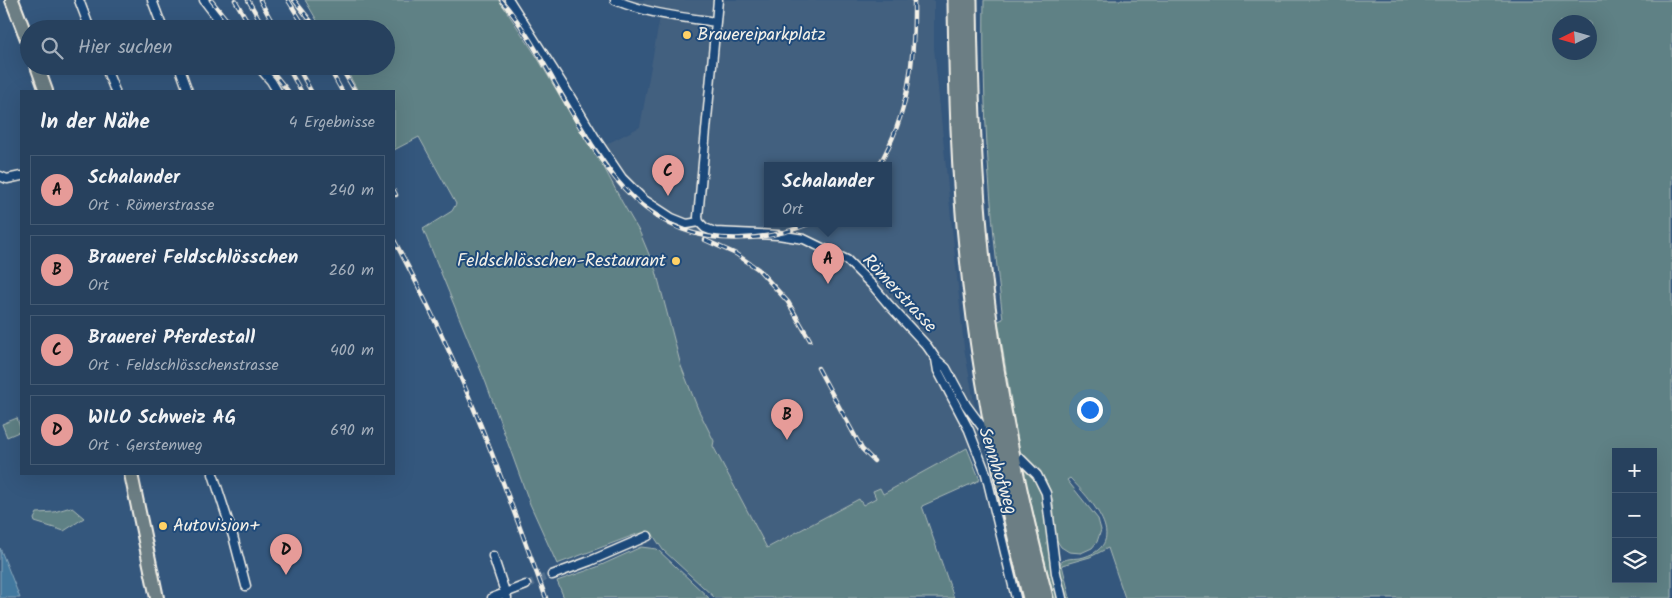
<!DOCTYPE html>
<html lang="de">
<meta charset="utf-8">
<style>
:root{--surface:#27415e;--page:#2f4864;--text:#f1f3f6;--muted:#a4afbc;--line:#435a73;--accent:#e69b98}
body{margin:0;font-family:Kalam,sans-serif;background:var(--page);color:var(--text)}
.controls{position:absolute;right:15px;bottom:15px;display:grid;overflow:hidden;border-radius:0px;box-shadow:0 5px 20px #0002}
.controls button{width:45px;height:45px;display:grid;place-items:center;padding:0;border:0;border-bottom:1px solid var(--line);background:var(--surface);color:var(--text);font:25px sans-serif}
.compass{position:absolute;left:1552px;top:15px;width:45px;height:45px;border-radius:50%;background:var(--surface);box-shadow:0 5px 20px #0002;rotate:265deg}
.you{position:absolute;left:1089px;top:409px;width:18px;height:18px;margin:-12px;border:4px solid #fff;border-radius:50%;background:#1a73e8;box-shadow:0 0 0 8px #1a73e833}
.badge{display:grid;place-items:center;width:32px;height:32px;border-radius:50%;background:var(--accent);color:#111;font-size:16px;font-weight:700}
.pin{position:absolute;translate:-50% -41px;filter:drop-shadow(0 1px 2px #0008)}
.pin::after{content:'';position:absolute;top:26px;width:18px;height:15px;background:inherit;clip-path:polygon(0 0,100% 0,50% 100%)}
.popup{position:absolute;left:764px;top:162px;width:128px;height:65px;box-sizing:border-box;display:grid;place-content:center;border-radius:0px;background:var(--surface);filter:drop-shadow(0 1px 4px #0005);font-size:16px;white-space:nowrap;color:var(--muted)}
.popup b{font-size:19px;color:var(--text)}
.popup::after{content:'';position:absolute;left:50%;top:100%;margin-left:-10px;border:10px solid transparent;border-top-color:var(--surface)}
.list{margin:0;padding:0;list-style:none}
h2{display:flex;justify-content:space-between;align-items:center;height:65px;margin:0;padding:0 20px;font-size:21px}
h2 small{font-size:16px;font-weight:400;color:var(--muted)}
.list li{display:grid;grid-template-columns:32px 1fr auto;gap:15px;align-items:center;box-sizing:border-box;height:70px;margin:0 10px 10px;padding:0 10px;border:1px solid var(--line);border-radius:0px}
.list b{display:block;font-size:19px;white-space:nowrap}
.list p{margin:0;font-size:16px;white-space:nowrap;color:var(--muted)}
.list em{font-size:16px;font-style:normal;color:var(--muted)}
.icon{flex:none;width:28px;height:28px;fill:none;stroke:currentColor;stroke-width:2;stroke-linecap:round;stroke-linejoin:round}
.map{position:relative;flex:none;width:1672px;height:598px;overflow:hidden}
.search{position:absolute;background:var(--surface);box-shadow:0 5px 20px #0002;left:20px;top:20px;width:375px;height:55px;display:flex;align-items:center;gap:12px;box-sizing:border-box;padding:0 18px;border-radius:28px;color:var(--muted);font-size:19px}
.panel{position:absolute;background:var(--surface);box-shadow:0 5px 20px #0002;left:20px;top:90px;width:375px;height:385px;border-radius:0px}
.map>svg:first-child{display:block}
.built{fill:#43607f;fill-rule:evenodd}
.green{fill:#5f8185;stroke:#aab9b6;fill-rule:evenodd}
.water{fill:#42789e;stroke:#89a8bc}
.lines{fill:none;stroke-linecap:round;stroke-linejoin:round}
.street-tunnel{stroke:#516e8d;stroke-width:8;stroke-dasharray:8 4;stroke-linecap:butt}
.street-casing{stroke:#f4f1e8;stroke-width:11}
.primary-casing{stroke:#f4f1e8;stroke-width:16}
.highway-casing{stroke:#f4f1e8;stroke-width:19}
.street{stroke:#1f4a7a;stroke-width:8}
.primary{stroke:#6c7e84;stroke-width:12}
.highway{stroke:#6c7e84;stroke-width:15}
.rail-casing{stroke:#f4f1e8;stroke-width:4.5}
.rail{stroke:#1f4a7a;stroke-width:2.5;stroke-dasharray:8;stroke-linecap:butt}
.poi-dot{fill:#ffd166;stroke:#1f4a7a;stroke-width:2}
.labels{text-anchor:middle;dominant-baseline:central;stroke-width:4;stroke-linejoin:round;paint-order:stroke}
.poi-label{font-size:18px;fill:#f4f1e8;stroke:#1f4a7a;text-anchor:start}
.street-label{font-size:18px;fill:#f4f1e8;stroke:#1f4a7a}
</style>
<div class="map">
<svg width="1672" height="598" viewBox="0 0 1672 598">
<rect width="100%" height="100%" fill="#34577d"/>
<filter id="ink" filterUnits="userSpaceOnUse"><feTurbulence type="fractalNoise" baseFrequency=".02" numOctaves="2"/><feDisplacementMap in="SourceGraphic" scale="10" xChannelSelector="R" yChannelSelector="G"/><feConvolveMatrix kernelMatrix="1 2 1 2 8 2 1 2 1" color-interpolation-filters="sRGB"/></filter>
<g filter="url(#ink)">
<path class="built" d="M623,0H934V48L964,348L981,440L883,494L880,488L876,498L863,505L860,499L767,548L713,445L714,441L698,409L681,366L656,271L640,233L622,202L595,150L640,127L660,17ZM768,165H888V223H768Z"/>
<path class="green" d="M305,0H499L537,57L581,132L595,150L622,202L640,233L656,271L681,366L698,409L714,441L713,446L767,548L859,499L863,505L876,498L873,491L880,488L883,494L967,448L980,480L922,506L954,598H715L663,550L651,532L637,534L557,564L530,504L486,383L423,229L452,211L456,204L419,137L394,150V91H358L344,66H386V29H322Z
M984,0H1672V598H1125L1108,548L1090,557L1062,565L1070,598H1066L1059,565C1064,556 1075,560 1084,557C1132,542 1089,498 1070,478L1067,480L1098,519L1101,530L1097,542L1092,548L1081,553L1069,552L1061,547L1056,539L1053,501L1047,483L1039,471L1019,450L998,321L1003,319C990,213 982,107 984,0ZM1590,22V52H1560V22ZM1616,452H1653V579H1616Z
M17,418L21,431L7,437L2,424Z
M1022,467C1049,484 1046,520 1049,548C1050,565 1054,582 1058,598H1054Z
M71,507L84,518L64,531L35,522L34,519L37,513L54,512Z
M641,547L657,549L709,598H564L557,581L597,567Z"/>
<path class="water" d="M0,548L20,598H0Z"/>
<g class="lines">
<path class="street-tunnel" d="M526,585L552,575"/>
<g class="street-casing">
<path id="street" d="M79,0L90,29
M152,0L163,29
M204,0L226,29
M509,0L565,88L597,141L622,178L643,199L672,218L687,224L699,222
M615,0C648,14 681,17 716,22
M105,66L115,91
M179,66L188,91
M258,66L271,81L277,91
M0,176L7,179L21,176
M699,222L705,228L715,232L778,235L804,239L847,260L873,286L889,305L927,346L936,359L946,368L966,405L983,428
M699,222L698,217L718,0
M936,359L938,371L969,430L986,474L1016,598
M1021,459L1037,475L1046,493L1056,573L1062,598
M213,474L233,536L246,586
M493,556L507,598
M552,575L590,561L648,536
M492,598L526,585"/>
</g>
<g class="primary-casing">
<path id="primary" d="M12,0L29,44
M37,66L46,91
M131,474L157,598"/>
</g>
<g class="highway-casing">
<path id="highway" d="M956,0C957,86 959,171 968,257C979,372 1002,486 1031,598
M969,0C970,109 975,220 990,328C1002,419 1022,509 1045,598"/>
</g>
<use href="#street" class="street"/>
<use href="#primary" class="primary"/>
<use href="#highway" class="highway"/>
<g class="rail-casing">
<path id="rail" d="M211,0L234,29
M235,0L252,29
M248,0L265,29
M260,0L276,29
M288,0L306,29
M294,0L317,29
M501,0C569,78 600,230 722,238C754,240 783,235 811,223
M268,66L288,91
M287,66L301,91
M297,66L311,91
M328,66L342,91
M340,66L355,91
M879,165C909,114 915,58 914,0
M394,191L396,195
M394,240C415,279 435,319 453,360C488,438 516,518 546,598
M705,240L736,254L758,269L788,302L810,340
M818,368L862,449L874,461"/>
</g>
<use href="#rail" class="rail"/>
</g>
</g>
<g class="poi-dot">
<circle cx="687" cy="35" r="5"/>
<circle cx="676" cy="261" r="5"/>
<circle cx="163" cy="526" r="5"/>
</g>
<g class="labels">
<g class="poi-label">
<text x="697" y="35">Brauereiparkplatz</text>
<text x="666" y="261" text-anchor="end">Feldschlösschen-Restaurant</text>
<text x="173" y="526">Autovision+</text>
</g>
<g class="street-label">
<text transform="translate(899 294) rotate(47)">Römerstrasse</text>
<text transform="translate(997 471) rotate(72)">Sennhofweg</text>
</g>
</g>
</svg>
<div class="controls">
<button>+</button>
<button>−</button>
<button><svg class="icon" aria-label="layers" viewBox="0 0 24 24"><path d="M12 4l9 5-9 5-9-5zM3 14l9 5 9-5"/></svg></button>
</div>
<svg class="compass" viewBox="-18 -18 36 36"><path d="M0-13l5 13h-10z" fill="#e53935"/><path d="M0 13l5-13h-10z" fill="#a4afbc"/></svg>
<div class="you"></div>
<div class="pin badge" style="left:828px;top:284px">A</div>
<div class="popup"><b>Schalander</b>Ort</div>
<div class="pin badge" style="left:787px;top:440px">B</div>
<div class="pin badge" style="left:668px;top:196px">C</div>
<div class="pin badge" style="left:286px;top:575px">D</div>
<div class="search"><svg class="icon" aria-label="search" viewBox="0 0 24 24"><circle cx="10" cy="10" r="6"/><path d="M15 15l6 6"/></svg>Hier suchen</div>
<section class="panel">
<h2>In der Nähe<small>4 Ergebnisse</small></h2>
<ul class="list">
<li><span class="badge">A</span><div><b>Schalander</b><p>Ort · Römerstrasse</p></div><em>240 m</em></li>
<li><span class="badge">B</span><div><b>Brauerei Feldschlösschen</b><p>Ort</p></div><em>260 m</em></li>
<li><span class="badge">C</span><div><b>Brauerei Pferdestall</b><p>Ort · Feldschlösschenstrasse</p></div><em>400 m</em></li>
<li><span class="badge">D</span><div><b>WILO Schweiz AG</b><p>Ort · Gerstenweg</p></div><em>690 m</em></li>
</ul>
</section>
</div>
